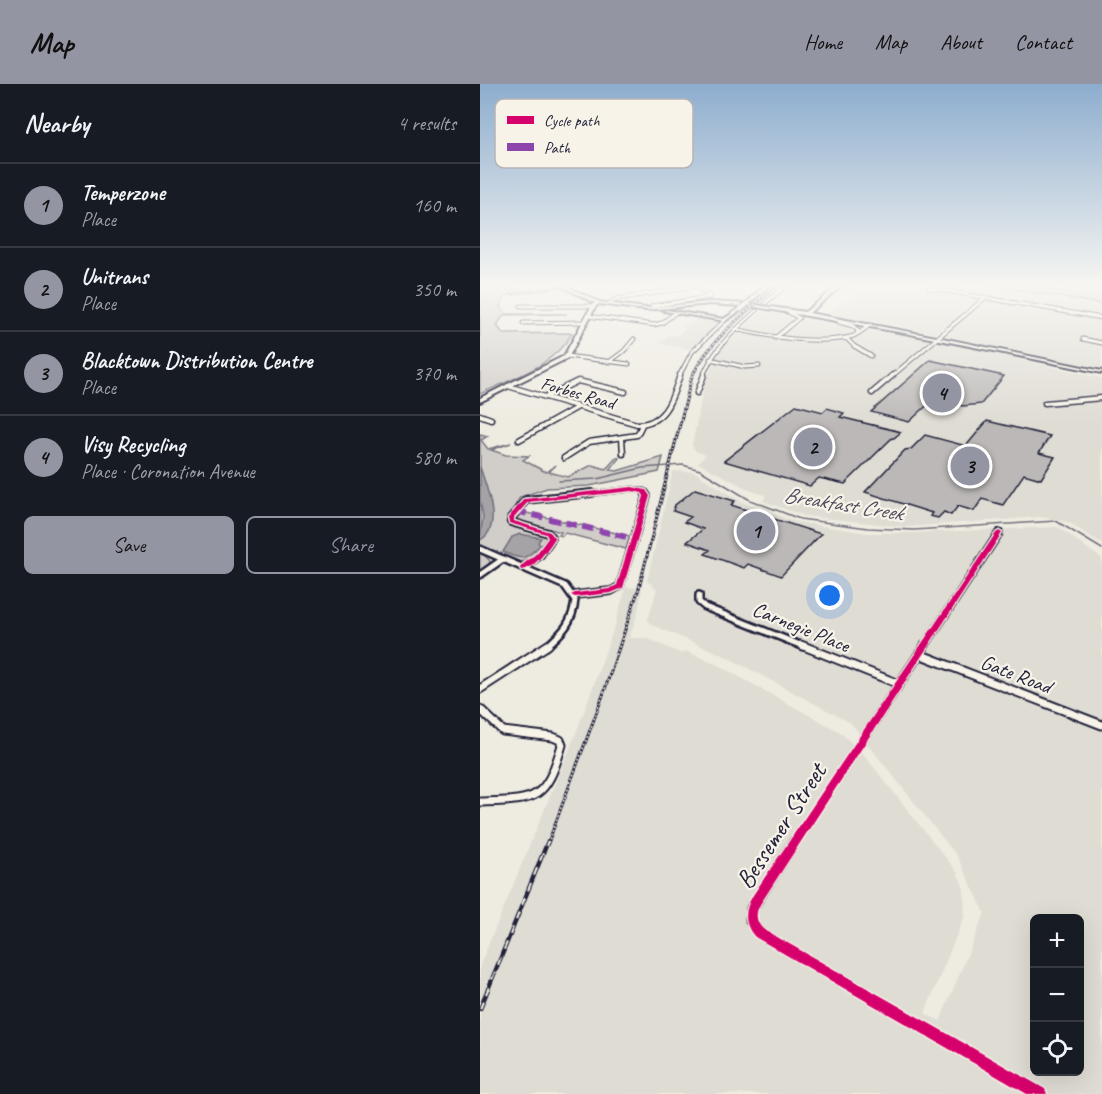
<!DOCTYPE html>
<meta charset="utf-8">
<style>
:root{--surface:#171b24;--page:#242831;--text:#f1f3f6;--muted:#9ea1a6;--line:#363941;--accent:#9495a2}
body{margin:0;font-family:Caveat,sans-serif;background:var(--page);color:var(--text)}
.controls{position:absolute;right:18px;bottom:18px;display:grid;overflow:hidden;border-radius:9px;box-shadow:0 6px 24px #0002}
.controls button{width:54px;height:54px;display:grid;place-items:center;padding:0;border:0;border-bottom:2px solid var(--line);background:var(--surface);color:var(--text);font:30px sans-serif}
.you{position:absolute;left:350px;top:512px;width:21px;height:21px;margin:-15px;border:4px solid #fff;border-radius:50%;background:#1a73e8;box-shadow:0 0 0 9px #1a73e833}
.badge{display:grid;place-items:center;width:39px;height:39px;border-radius:50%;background:var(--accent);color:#111;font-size:20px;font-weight:700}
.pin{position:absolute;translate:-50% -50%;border:3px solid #fff;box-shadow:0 2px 6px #0006}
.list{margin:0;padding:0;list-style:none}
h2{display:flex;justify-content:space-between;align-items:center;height:78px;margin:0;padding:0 24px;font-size:26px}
h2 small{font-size:20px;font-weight:400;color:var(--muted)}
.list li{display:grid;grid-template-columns:39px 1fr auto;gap:18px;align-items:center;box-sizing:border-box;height:84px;padding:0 24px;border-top:2px solid var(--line)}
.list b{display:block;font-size:22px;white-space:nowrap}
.list p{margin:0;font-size:20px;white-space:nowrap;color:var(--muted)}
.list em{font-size:20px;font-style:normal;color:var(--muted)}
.actions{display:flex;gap:12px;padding:18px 24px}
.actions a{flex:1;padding:14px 0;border:2px solid var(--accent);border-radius:9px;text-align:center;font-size:21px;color:var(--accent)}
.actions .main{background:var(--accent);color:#111}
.icon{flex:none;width:33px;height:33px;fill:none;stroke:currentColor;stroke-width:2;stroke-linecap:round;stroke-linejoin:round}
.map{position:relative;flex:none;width:622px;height:1010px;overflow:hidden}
header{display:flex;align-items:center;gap:36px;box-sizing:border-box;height:84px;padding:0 30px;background:var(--accent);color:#111}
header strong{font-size:28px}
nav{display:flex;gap:33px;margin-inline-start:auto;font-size:21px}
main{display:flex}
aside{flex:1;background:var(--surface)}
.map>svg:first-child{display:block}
.built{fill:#dfdcd4;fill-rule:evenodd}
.green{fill:#d1cdc9;stroke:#7a7882;stroke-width:1.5}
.water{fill:#a6a3a6;stroke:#716f7b;stroke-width:1.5}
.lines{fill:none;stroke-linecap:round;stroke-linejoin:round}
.stream{stroke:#716f7b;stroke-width:1.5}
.building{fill:#bbb8b7;stroke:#22223b;stroke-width:1.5}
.street-far4-casing{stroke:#22223b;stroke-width:5}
.street-far3-casing{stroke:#22223b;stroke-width:7}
.street-far2-casing{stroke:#22223b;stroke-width:10}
.street-far1-casing{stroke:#22223b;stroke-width:11}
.street-casing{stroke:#22223b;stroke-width:13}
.secondary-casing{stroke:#22223b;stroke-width:4}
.street-far4{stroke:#f7f3e8;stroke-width:3}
.street-far3{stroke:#f7f3e8;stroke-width:4}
.street-far2{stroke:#f7f3e8;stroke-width:5}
.street-far1{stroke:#f7f3e8;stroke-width:7}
.street{stroke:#f7f3e8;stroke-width:8}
.secondary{fill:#f7f3e8;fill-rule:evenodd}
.rail-far1-casing{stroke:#22223b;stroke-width:3}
.rail-casing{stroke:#22223b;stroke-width:4.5}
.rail-far1{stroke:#f7f3e8;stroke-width:1.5;stroke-dasharray:2;stroke-linecap:butt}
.rail{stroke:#f7f3e8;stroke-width:2;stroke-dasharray:8;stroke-linecap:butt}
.secondary-bridge-casing{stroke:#22223b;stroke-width:7;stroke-linecap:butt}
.secondary-bridge{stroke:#f7f3e8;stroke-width:4.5}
.quiet{stroke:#8e44ad;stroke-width:6;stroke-dasharray:11 6;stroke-linecap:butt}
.cycleway-casing{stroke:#f7f3e8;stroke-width:3}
.cycleway{fill:#d6006c;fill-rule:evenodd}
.labels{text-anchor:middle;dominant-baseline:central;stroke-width:4.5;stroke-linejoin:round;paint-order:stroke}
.far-street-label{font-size:18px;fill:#22223b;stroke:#f7f3e8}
.street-label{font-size:21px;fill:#22223b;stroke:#f7f3e8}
.water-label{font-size:22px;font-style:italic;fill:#504f60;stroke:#f7f3e8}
.near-street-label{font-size:26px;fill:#22223b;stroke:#f7f3e8}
.key{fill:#f7f3e8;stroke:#b7b4b4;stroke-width:1.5}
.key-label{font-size:16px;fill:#22223b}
</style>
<header>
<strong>Map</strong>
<nav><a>Home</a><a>Map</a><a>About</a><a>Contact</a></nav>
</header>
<main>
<aside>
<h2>Nearby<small>4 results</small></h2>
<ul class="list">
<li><span class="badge">1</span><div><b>Temperzone</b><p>Place</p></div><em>160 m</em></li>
<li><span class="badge">2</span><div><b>Unitrans</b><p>Place</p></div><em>350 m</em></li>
<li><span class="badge">3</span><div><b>Blacktown Distribution Centre</b><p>Place</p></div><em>370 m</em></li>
<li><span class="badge">4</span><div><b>Visy Recycling</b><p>Place · Coronation Avenue</p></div><em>580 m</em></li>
</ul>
<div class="actions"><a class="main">Save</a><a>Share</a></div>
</aside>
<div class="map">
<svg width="622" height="1010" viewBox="0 0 622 1010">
<rect width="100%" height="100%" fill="#eeebe1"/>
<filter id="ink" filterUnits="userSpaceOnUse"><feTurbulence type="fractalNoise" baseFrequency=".0167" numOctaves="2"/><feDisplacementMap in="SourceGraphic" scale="12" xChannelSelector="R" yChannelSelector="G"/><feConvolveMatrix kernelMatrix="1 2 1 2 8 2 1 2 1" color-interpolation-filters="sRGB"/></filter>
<g filter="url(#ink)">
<path class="built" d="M406,200H505L622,220V285L419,242L344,231L386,204L398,206Z
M282,227L318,233L307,242L313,244L325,234L388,247L394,246L462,258L622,294V460L588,438L561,433L426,443L325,432L283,417L286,411L272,407L218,379L226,371L216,367L212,362L225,297L236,274L245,261Z
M218,234L241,238L212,265L180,260L188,251L196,252L206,244L201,243L204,240L210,241Z
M193,387L214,388L262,418L316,438L387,449H432L578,443L622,475V1010H0V881L97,647L135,541L146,503L162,505L157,532L149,554H166L202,570L206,567L236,580L360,648L384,671L477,788L484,805L485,831L446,926V930L460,937L505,829L477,772L371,639L243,571L170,540L168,536L177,505L167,497ZM554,834H600V988H554Z"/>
<path class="green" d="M0,200H25L31,208L80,203L25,212L20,223L26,230H87L24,231L17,241L23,250L92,249C74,282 33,294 0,310Z
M505,200H534L583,208H590L586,203L608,205L612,200H622V220Z
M0,350L8,352L1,356L8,365L31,359L11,366L26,371L49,372L43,376L66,388L76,381L69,388L88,393L112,381L126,385L137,373L139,374L130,386L137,387L183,373L179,388L109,402L67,404L40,413L26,438L30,442L65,451L67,456C44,483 44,482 13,467L5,472L10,477L9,480L0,487Z
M42,428L150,452L146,465L85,449L82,452L79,451L81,448L38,437L37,434Z"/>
<path class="water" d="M0,383C6,402 24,444 0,456L3,432L0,417Z
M40,450L61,454L58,458L60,461C45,476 43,477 23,468L32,453Z"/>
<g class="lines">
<path class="stream" d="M79,397L117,395L162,384L203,381L220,386L270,416L320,435L388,444L434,446L576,437L622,465"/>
</g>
<path class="building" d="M450,276L524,292L501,320L483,322L454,315L429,338L391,328Z
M316,321L343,328L347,324L364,329L360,333L421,348L414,354H412L365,400L339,394L330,402L244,377Z
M507,337L570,352L559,369L575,373L561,395L544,390L523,421L502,415L494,427L478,422L471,431L464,428L458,434L450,432L452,429L385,408L425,366L431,365L445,351L486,362Z
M215,405L255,417L251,421L341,450L301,492L268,480L264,484L225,470L230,466L207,458L223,445L204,438L211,433L193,427L195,421Z"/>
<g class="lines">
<g class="street-far4-casing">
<path id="street-far4" d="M27,200L33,208
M574,200H588
M449,204L622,234
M285,219L308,200
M128,220L137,215L217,202L230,213L172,222
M41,222H113
M108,232L174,241L182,239L195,229
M359,238L373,242L378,247L377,250
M43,239L105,238
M255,245C290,253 335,261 370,253C377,252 384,245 390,241
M295,254L319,234L310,229
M366,254L374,262L391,272
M603,255L622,259
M87,272L149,280
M230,275L265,283L279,282
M129,278L144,267L154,255
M199,292L212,268L245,236
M223,292C234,264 254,247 276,227
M412,292L505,214"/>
</g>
<g class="street-far3-casing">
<path id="street-far3" d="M28,302L157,340C186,340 192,314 200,291
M217,309L224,291
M392,309L413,291
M65,313L98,297L145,308
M565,319L622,314
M0,331L11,335
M142,354L143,370
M39,356L98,323
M84,374L109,358L157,351L162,341
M98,411L152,405L164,407L166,411"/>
</g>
<g class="street-far2-casing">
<path id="street-far2" d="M0,465L85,502L95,516C93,538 83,548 66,563
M44,484L60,471L72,454L68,449L31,438V434L46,416L112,409
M0,491L23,475
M95,511L131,507L140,502L167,412L165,409
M219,511V518L225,523L325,563
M444,563L519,449"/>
</g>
<g class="street-far1-casing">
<path id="street-far1" d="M321,561L419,600
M439,570L622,641
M0,605L68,561
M0,625L23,647L73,653L80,656L82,661C65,718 56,716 0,718
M314,759L445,561"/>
</g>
<g class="street-casing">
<path id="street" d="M315,757L272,824L271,837L279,849L560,1010"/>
</g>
<g class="secondary-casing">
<path id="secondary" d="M77,200H82L119,218L166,224L230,218L267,220V218L287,200H291L269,220L325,228L360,200H364L329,229L462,254L622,287V289L430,250L276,223L230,220L166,226L119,220L116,222L88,274L0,318V314L84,272L112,221L115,219Z
M260,224L263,225L245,237L184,227L186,226L244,235Z"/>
</g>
<use href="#street-far4" class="street-far4"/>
<use href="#street-far3" class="street-far3"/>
<use href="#street-far2" class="street-far2"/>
<use href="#street-far1" class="street-far1"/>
<use href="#street" class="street"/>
<use href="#secondary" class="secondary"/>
<g class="rail-far1-casing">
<path id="rail-far1" d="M68,759L123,611L159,504L212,292C232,253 266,228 299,200"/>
</g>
<g class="rail-casing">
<path id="rail" d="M0,925L68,757"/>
</g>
<use href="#rail-far1" class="rail-far1"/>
<use href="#rail" class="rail"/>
<g class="secondary-bridge-casing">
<path id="secondary-bridge" d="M261,225L268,219"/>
</g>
<use href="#secondary-bridge" class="secondary-bridge"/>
<path class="quiet" d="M36,427L155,455"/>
<g class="cycleway-casing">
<path id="cycleway" d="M152,403L166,406L170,412L143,504L131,509L95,513L91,511L95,509L129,505L137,501L164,412L162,409L152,407L48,418L34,434V437L70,448L75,454C68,465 55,485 41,486L40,484L41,482L57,469L68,454L66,450L29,439L28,434L44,415Z
M519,447L522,449L281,819C275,828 275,837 283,845L565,1005L567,1010H547L275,853C263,840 264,826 273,811L516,449Z"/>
</g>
<use href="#cycleway" class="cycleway"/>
</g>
</g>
<linearGradient id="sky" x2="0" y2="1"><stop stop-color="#8dadce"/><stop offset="0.59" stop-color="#f7f6f2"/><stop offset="1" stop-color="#f7f6f2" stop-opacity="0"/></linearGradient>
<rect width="622" height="341" fill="url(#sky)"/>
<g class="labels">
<g class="far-street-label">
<text transform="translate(98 309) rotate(16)">Forbes Road</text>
</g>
<g class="street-label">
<text transform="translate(321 543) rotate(22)">Carnegie Place</text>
<text transform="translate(536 590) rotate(21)">Gate Road</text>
</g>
<g class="water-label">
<text transform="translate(363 420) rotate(9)">Breakfast Creek</text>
</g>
<g class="near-street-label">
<text transform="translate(301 742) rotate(-57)">Bessemer Street</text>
</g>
</g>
<rect x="15" y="15" width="198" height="69" rx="9" class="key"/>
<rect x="27" y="32" width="27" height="8" fill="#d6006c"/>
<rect x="27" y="59" width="27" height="8" fill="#8e44ad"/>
<g class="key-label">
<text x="64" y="42">Cycle path</text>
<text x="64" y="69">Path</text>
</g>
</svg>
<div class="controls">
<button>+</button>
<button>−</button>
<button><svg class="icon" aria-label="locate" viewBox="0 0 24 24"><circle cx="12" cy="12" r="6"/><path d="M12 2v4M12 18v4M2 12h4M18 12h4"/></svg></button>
</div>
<div class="you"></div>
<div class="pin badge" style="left:276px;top:447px">1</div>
<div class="pin badge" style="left:333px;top:363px">2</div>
<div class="pin badge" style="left:490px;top:382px">3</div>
<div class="pin badge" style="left:462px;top:309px">4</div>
</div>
</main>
